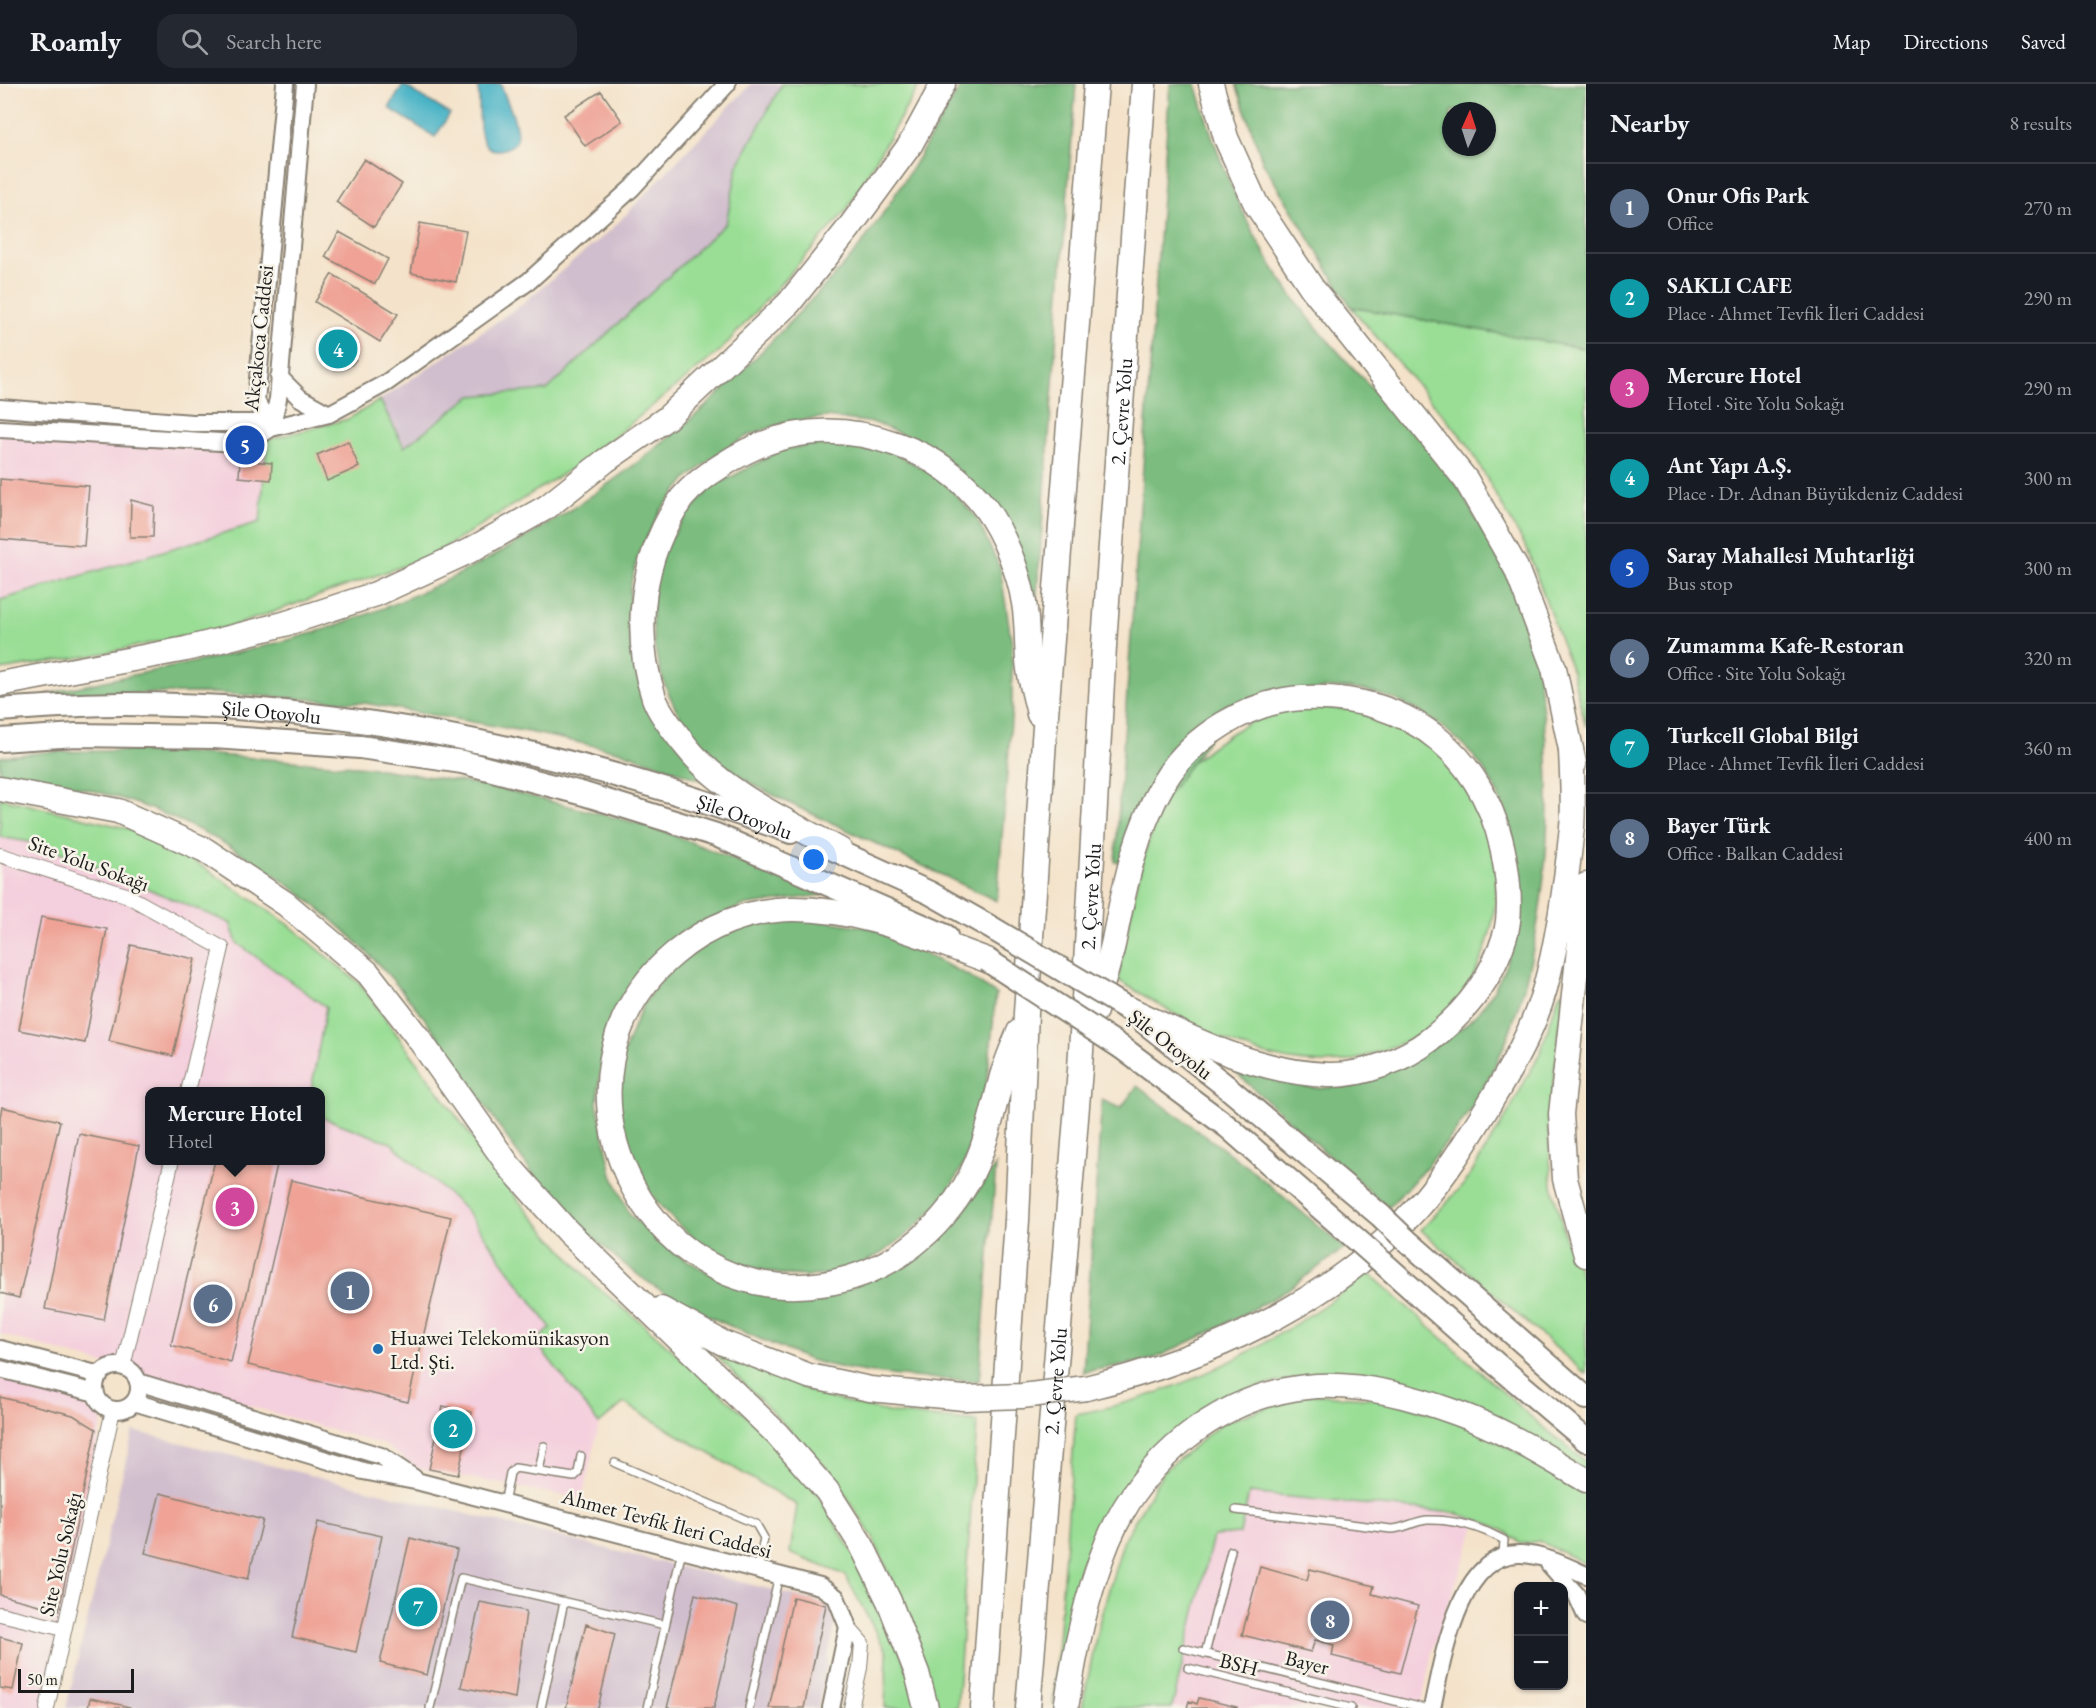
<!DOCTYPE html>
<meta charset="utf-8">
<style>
:root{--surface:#171b24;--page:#242831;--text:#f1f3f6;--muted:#9ea1a6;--line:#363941;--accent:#1f6fb2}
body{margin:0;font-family:"EB Garamond",serif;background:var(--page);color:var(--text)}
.controls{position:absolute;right:18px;bottom:18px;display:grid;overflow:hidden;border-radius:12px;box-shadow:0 2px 4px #0004}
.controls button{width:54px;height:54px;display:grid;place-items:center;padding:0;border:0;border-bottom:2px solid var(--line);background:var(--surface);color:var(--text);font:30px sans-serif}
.compass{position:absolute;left:1442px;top:18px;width:54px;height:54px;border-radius:50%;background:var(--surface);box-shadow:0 2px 4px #0004;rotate:3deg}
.scale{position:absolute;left:18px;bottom:15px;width:116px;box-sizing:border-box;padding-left:6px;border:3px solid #1c1c1c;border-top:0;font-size:16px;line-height:21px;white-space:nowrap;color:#1c1c1c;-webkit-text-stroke:4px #f7f3e8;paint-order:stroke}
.you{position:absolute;left:814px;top:776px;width:21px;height:21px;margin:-15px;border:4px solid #fff;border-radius:50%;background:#1a73e8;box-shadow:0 0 0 9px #1a73e833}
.badge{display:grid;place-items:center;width:39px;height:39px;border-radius:50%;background:var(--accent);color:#fff;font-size:20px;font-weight:700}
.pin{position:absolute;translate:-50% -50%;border:3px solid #fff;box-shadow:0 2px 6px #0006}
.popup{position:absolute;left:145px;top:1003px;width:180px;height:78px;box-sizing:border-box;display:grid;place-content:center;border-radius:12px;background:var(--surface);filter:drop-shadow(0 2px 4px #0005);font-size:20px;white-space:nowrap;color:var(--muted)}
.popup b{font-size:22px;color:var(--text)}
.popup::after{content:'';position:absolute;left:50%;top:100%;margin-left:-12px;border:12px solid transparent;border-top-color:var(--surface)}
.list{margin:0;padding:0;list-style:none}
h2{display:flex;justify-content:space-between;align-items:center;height:78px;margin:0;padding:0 24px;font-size:26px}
h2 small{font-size:20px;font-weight:400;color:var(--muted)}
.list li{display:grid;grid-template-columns:39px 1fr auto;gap:18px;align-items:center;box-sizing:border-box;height:90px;padding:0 24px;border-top:2px solid var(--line)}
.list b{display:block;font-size:22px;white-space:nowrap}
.list p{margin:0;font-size:20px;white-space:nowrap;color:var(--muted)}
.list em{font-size:20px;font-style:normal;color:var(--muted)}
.icon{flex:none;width:33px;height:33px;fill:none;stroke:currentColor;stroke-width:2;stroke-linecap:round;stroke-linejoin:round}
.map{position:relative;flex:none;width:1586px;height:1624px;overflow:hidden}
header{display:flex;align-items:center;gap:36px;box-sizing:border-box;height:84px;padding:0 30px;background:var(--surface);border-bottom:2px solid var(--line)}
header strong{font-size:28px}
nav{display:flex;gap:33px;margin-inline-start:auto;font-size:21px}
.search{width:420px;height:54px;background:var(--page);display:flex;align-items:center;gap:15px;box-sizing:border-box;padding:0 21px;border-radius:18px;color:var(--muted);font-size:22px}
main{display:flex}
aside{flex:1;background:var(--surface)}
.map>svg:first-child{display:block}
.built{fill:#f4cfdd}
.industrial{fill:#d0bdcd}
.green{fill:#9ade96;stroke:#5b7d59;stroke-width:1.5}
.forest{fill:#7bbd7f;stroke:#4c6c4e;stroke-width:1.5;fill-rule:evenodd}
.water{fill:#48b3c6;stroke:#326871;stroke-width:1.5}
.building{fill:#efa295}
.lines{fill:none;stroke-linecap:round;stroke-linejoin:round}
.service-casing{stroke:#888073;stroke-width:10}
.minor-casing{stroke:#888073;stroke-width:16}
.tertiary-casing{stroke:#888073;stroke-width:20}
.trunk-casing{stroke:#888073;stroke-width:26}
.motorway-casing{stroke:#888073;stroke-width:27}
.service{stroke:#fff;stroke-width:7}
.minor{stroke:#fff;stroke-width:14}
.tertiary{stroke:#fff;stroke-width:16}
.trunk{stroke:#fff;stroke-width:22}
.motorway{stroke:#fff;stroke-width:24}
.trunk-bridge-casing{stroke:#888073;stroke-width:26;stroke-linecap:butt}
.motorway-bridge-casing{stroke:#888073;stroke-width:27;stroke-linecap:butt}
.trunk-bridge{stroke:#fff;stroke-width:22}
.motorway-bridge{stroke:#fff;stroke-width:24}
.poi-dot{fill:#1f6fb2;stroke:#f7f3e8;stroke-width:2}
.labels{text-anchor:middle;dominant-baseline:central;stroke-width:5;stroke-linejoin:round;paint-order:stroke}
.street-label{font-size:21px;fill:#1c1c1c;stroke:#f7f3e8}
.poi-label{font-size:21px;fill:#1c1c1c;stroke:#f7f3e8;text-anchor:start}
</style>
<header>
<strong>Roamly</strong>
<div class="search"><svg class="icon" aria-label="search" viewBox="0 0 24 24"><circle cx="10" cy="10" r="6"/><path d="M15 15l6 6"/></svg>Search here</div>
<nav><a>Map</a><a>Directions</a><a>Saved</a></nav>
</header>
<main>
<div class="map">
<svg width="1586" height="1624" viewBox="0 0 1586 1624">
<rect width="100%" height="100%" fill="#f7f3e8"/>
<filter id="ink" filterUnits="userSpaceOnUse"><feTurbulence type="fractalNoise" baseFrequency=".0167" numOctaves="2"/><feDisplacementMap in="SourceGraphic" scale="12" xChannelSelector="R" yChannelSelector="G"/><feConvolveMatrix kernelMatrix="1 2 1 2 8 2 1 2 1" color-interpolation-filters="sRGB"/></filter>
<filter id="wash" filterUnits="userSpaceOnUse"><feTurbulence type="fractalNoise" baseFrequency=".008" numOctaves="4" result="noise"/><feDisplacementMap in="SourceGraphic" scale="24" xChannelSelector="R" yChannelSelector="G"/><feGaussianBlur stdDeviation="1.35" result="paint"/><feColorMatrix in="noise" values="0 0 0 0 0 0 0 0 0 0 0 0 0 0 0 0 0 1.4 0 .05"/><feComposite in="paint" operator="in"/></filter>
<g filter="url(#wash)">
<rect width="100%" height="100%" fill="#f4e3ca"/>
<path class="built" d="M0,343L267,356L261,438L0,516Z
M0,753L41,760L231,839L237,859L326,924L311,1007L150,1008V1076H320L321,1033L391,1059L465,1125L551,1244L537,1259L599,1340L582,1415L416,1384L385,1361L0,1250Z
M0,1294L86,1315L102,1336L45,1624H0Z
M1249,1409L1434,1427L1478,1436L1432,1567L1421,1624H1172L1213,1452Z"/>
<path class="industrial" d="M751,0H782L738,81L726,139L547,306L471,312L404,363L380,316L517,224L611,146Z
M133,1347L829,1520L835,1540L818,1624H66Z"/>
<path class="green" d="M782,0H920L846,127L721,266L587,375L431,472L236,541L95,571L0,586V516L260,438L267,356L348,335L380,316L404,363L471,312L547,306L726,139L738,81Z
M1351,223L1586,265V643L1572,588L1527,465L1466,358Z
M1324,624C1339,625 1359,625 1373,629C1501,671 1532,822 1453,924C1437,945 1404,959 1380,967C1370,970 1359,976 1349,977C1332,980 1307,979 1290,976C1227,966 1172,928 1118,896C1130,835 1144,731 1186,684C1200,670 1216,659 1233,648C1248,639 1270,627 1287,625C1299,623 1312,624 1324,624Z
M0,714L130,745L197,779L288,840L360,900L518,1116L593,1200L642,1239L762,1346L817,1409L863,1486L908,1586L917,1624H885L887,1569L845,1491L790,1469L797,1421L624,1319L599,1340L536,1258L551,1244L465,1125L391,1059L321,1033L320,1008L311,1007L326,923L237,859L230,839L41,760L0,753Z
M1564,906L1548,1044L1552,1101L1566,1156L1586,1204V1290L1421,1146L1465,1099L1507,1031L1540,969L1559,911Z
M1369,1189L1530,1332L1586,1378V1387L1451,1317L1297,1294L1248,1305L1199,1329L1150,1369L1126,1400L1104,1441L1075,1513L1053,1621L1076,1330C1186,1311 1281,1255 1369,1189Z
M715,1270L829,1314L892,1329L977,1338L957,1624H938L899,1511L873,1454L831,1388Z
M1306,1310L1383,1315L1453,1334L1586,1405V1480L1539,1457L1520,1460C1506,1442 1475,1435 1454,1429L1249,1409L1240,1450L1213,1452L1172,1624H1082L1099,1539L1124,1455L1163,1388L1222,1339Z"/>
<path class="forest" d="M962,0H1076L1036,522L1013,455L929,362L875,339L827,333L786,338L749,351L716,371L686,396L660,427L639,469L630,503L629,548L635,581L706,698L623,668L534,649L364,619L213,609L47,610C142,587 239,573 332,543C468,498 599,417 706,322C734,297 761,268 787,241C814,212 845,184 868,151C902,103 932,51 962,0Z
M1170,0H1196C1218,80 1253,163 1305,229C1351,288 1409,336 1454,396C1462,408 1469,422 1476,435C1497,471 1519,509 1532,550C1537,567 1538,588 1540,606C1559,730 1545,900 1480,1010C1453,1055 1424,1087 1388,1124L1228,982C1258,990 1290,1004 1321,1004C1350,1004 1375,990 1402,978C1431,965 1463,949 1483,922C1533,857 1529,750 1482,683C1457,648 1414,619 1372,608C1325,596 1276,614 1230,625L1119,779L1115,778Z
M1236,0H1586V265L1351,223L1263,79ZM1451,27H1487V63H1451Z
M833,357L889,367L937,391L976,433L1000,484L1012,561V625L997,817C946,793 895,769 845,745C796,722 739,700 701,660C674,631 656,588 653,549C647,476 672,445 720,394L724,397L781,366Z
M154,666L368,683L489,702L653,743L823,811L742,822L684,847L603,965L597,1019L612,1091L630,1131L676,1170L723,1197L788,1212L852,1204L935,1157L965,1126L996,1081L979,1297C925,1294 869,1292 817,1278C802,1274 787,1266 772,1260C729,1242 687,1224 648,1198C615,1175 566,1131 541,1100C502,1052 471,997 434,947C333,809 174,701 0,693V673L47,668Z
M806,834L872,844L967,891L996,910C989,969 989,1033 960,1087C934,1134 878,1184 823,1191C712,1203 603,1100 619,986C620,974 627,961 631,950C648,897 691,859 744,843C763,837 786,837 806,834Z
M1137,1002L1244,1080L1345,1164L1281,1210L1208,1249L1151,1276L1083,1288L1102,1016L1121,1024Z"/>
<path class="water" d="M477,0H501C506,19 520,38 516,58C511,63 506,65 499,66C471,68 483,18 477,0Z
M403,1L450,30L435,53L389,24Z"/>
<g id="blocks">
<path class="building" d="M601,7L622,37L585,62L564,31Z
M364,75L402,100L374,143L336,118Z
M420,139L466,147L456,198L411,189Z
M339,148L388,175L375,200L325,173Z
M332,190L398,230L380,258L315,218Z
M318 266a20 20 0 1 1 40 0a20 20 0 1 1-40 0Z
M348,357L359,383L327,397L317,371Z
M240,376L272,379L271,396L239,393Z
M0,395L89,402L84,462L0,455Z
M131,416L154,422L153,453H130Z
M41,833L107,845L85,959L19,946Z
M131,861L195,875L173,972L109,957Z
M2,1023L60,1037L19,1214L0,1209V1033Z
M79,1050L139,1062L104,1236L45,1225Z
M215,1076H256L277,1081L231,1278L171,1261Z
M291,1096L451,1133L408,1318L248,1281Z
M0,1313L73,1331L96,1345L59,1526L0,1511Z
M443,1322L472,1328L458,1391L429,1385Z
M160,1409L263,1436L248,1495L145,1469Z
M318,1438L382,1452L356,1568L292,1553Z
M410,1454L457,1466L427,1591L380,1579Z
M1260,1483L1307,1496L1310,1485L1374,1502L1372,1510L1418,1522L1400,1589L1332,1572L1334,1561L1315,1556L1311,1568L1242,1551Z
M695,1510L738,1523L714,1624H667Z
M793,1513L826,1521L804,1624H769Z
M480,1518L526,1527L515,1614L461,1603Z
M586,1540L615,1550L598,1624H566Z
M0,1553L23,1559L13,1606L0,1604Z
M90,1614L130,1623V1624H88Z
M1199,1614L1237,1623V1624H1187L1189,1617L1197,1620Z"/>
</g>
</g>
<g filter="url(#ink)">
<use href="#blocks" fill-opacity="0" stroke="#888073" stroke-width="1.5"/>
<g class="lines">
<g class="service-casing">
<path id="service" d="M615,1379L756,1440L764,1454L758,1484
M539,1387L544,1362
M504,1420L510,1389L515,1384L574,1393L578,1389L581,1372
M1236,1426L1391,1445C1404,1445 1414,1437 1427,1436C1455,1435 1480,1443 1504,1456L1503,1472
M1183,1564L1423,1624
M1205,1570L1231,1467
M1188,1584L1351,1624
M430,1624L461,1494L665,1541
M541,1624L564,1518
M647,1624L682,1466
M749,1624L779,1491"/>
</g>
<g class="minor-casing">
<path id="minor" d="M0,771L126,811L222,864L188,1008
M123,1283L172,1076
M0,1530L64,1545
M848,1543L862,1559L860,1584L851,1624
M47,1624L113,1326"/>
</g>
<g class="tertiary-casing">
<path id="tertiary" d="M279,293L300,314L329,330
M0,324L192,339H254L271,344L329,330L386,299L529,197L632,104L727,0
M271,344L256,317L285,0
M271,344L278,315L305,0
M0,345L237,359L253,356L271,344
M0,1265L100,1291
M95 1304a22 22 0 1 1 44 0a22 22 0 1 1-44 0Z
M0,1285L96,1309
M138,1298L381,1372L414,1394
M134,1318L363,1387L420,1398L820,1502L836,1513L848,1543L831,1624
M1549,1480L1576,1510L1586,1532
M1432,1624C1442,1578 1459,1467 1521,1470C1544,1471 1566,1482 1586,1491"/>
</g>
<g class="trunk-casing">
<g id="trunk">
<path id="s1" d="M0,626C41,623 82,620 122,620C351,620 577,669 791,748"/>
<path d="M0,656L76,651L214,653L360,663L462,678L584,710L716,751L946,852"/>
<path d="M822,760L930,809L990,843"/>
<path d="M1143,937L1227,1003L1381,1132"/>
<path d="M1121,963L1228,1043L1356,1155"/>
<path d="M1405,1155L1586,1314"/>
<path d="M1382,1178L1495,1279L1586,1356"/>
</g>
</g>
<g class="motorway-casing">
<g id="motorway">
<path d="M1211,0L1226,54L1256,120L1312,204L1466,396L1516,484L1554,584L1574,680"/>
<path d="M0,600L186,565L284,540L376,510L469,467L547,423L605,377L667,334L789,219L849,144L910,61L943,0"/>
<path d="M0,705L118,727L205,766L286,820L368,889L419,955L509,1082L567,1147L777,1350L827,1407L862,1462L889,1517L917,1589L926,1624"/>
<path d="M840,766C789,738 722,709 685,661C675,648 660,630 654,614C632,548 641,472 682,414C692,402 708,390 721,382C776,345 834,338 896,360C931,372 963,394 986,425C1004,450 1019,488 1024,519C1028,541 1026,563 1029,585C1031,600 1036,615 1039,630"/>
<path d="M1586,801L1561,1030L1565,1095L1586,1171"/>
<path d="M987,876C923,853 861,824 791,825C748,826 707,842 674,870C532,989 640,1227 822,1200C877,1192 923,1162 956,1116C983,1079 991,1034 1002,992C1007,977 1013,962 1019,948"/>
<path d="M1095,927C1101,903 1109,880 1114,856C1125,800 1135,748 1164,698C1191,652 1250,617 1302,614C1412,608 1491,676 1506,784C1509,805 1511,832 1505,852C1492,894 1465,929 1431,955C1404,976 1362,992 1328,991C1254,988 1190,954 1125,923"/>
<path d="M661,1225L723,1259L809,1292L870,1305L964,1314"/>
<path d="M1086,1304C1206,1275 1332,1219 1416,1125C1444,1094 1466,1058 1488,1022C1511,984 1533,947 1545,904C1558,856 1567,792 1572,743C1574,718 1572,691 1571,666"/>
<path d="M983,1624L1017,1136L1026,929L1044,656L1096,0"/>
<path id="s2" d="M1028,1624L1080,985L1105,545L1144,0"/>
<path d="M1066,1624C1075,1567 1086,1511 1108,1457C1143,1375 1217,1313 1306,1303C1356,1297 1411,1312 1457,1329C1502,1345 1545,1372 1586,1396"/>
</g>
</g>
<use href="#service" class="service"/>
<use href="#minor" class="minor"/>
<use href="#tertiary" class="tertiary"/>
<use href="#trunk" class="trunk"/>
<use href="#motorway" class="motorway"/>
<g class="trunk-bridge-casing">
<path id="trunk-bridge" d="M990,843L1125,923
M987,876L1121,963
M1381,1132L1405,1155
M1356,1155L1382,1178"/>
</g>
<g class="motorway-bridge-casing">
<path id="motorway-bridge" d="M964,1314L1022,1312L1086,1304"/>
</g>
<use href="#trunk-bridge" class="trunk-bridge"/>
<use href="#motorway-bridge" class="motorway-bridge"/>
</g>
</g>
<circle class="poi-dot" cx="378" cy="1265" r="6"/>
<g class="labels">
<g class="street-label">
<text transform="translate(258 254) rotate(-84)">Akçakoca Caddesi</text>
<text stroke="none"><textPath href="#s2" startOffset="1300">2. Çevre Yolu</textPath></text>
<text stroke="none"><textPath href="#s1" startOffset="272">Şile Otoyolu</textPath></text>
<text stroke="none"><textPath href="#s1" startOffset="758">Şile Otoyolu</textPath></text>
<text transform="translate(89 779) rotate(20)">Site Yolu Sokağı</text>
<text stroke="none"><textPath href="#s2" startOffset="814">2. Çevre Yolu</textPath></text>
<text transform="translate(1171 960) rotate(38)">Şile Otoyolu</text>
<text stroke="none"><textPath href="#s2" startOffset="328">2. Çevre Yolu</textPath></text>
<text transform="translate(667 1439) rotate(15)">Ahmet Tevfik İleri Caddesi</text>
<text transform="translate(60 1470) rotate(-77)">Site Yolu Sokağı</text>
<text transform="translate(1307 1578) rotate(14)">Bayer</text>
<text transform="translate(1239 1580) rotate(14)">BSH</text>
</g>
<g class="poi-label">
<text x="390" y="1253">Huawei Telekomünikasyon<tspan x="390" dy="24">Ltd. Şti.</tspan></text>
</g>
</g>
</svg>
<div class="controls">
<button>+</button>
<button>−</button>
</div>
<svg class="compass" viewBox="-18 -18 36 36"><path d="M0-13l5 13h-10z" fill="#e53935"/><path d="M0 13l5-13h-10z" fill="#9ea1a6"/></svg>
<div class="scale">50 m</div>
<div class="you"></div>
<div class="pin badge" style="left:350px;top:1207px;background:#5c6f8a">1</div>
<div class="pin badge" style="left:453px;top:1345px;background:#0f9aa8">2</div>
<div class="pin badge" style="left:235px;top:1123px;background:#d1479c">3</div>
<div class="popup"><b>Mercure Hotel</b>Hotel</div>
<div class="pin badge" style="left:338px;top:265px;background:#0f9aa8">4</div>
<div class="pin badge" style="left:245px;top:361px;background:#1a4fb4">5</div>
<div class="pin badge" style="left:213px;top:1220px;background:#5c6f8a">6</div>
<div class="pin badge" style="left:418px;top:1523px;background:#0f9aa8">7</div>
<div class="pin badge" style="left:1330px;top:1536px;background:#5c6f8a">8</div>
</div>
<aside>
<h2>Nearby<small>8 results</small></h2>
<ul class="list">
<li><span class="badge" style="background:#5c6f8a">1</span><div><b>Onur Ofis Park</b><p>Office</p></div><em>270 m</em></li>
<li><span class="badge" style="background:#0f9aa8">2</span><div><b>SAKLI CAFE</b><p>Place · Ahmet Tevfik İleri Caddesi</p></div><em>290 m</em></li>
<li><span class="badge" style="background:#d1479c">3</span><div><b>Mercure Hotel</b><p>Hotel · Site Yolu Sokağı</p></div><em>290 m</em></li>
<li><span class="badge" style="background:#0f9aa8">4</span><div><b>Ant Yapı A.Ş.</b><p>Place · Dr. Adnan Büyükdeniz Caddesi</p></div><em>300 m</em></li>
<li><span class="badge" style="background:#1a4fb4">5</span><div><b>Saray Mahallesi Muhtarliği</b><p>Bus stop</p></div><em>300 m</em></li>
<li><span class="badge" style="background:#5c6f8a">6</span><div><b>Zumamma Kafe-Restoran</b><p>Office · Site Yolu Sokağı</p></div><em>320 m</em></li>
<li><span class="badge" style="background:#0f9aa8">7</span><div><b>Turkcell Global Bilgi</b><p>Place · Ahmet Tevfik İleri Caddesi</p></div><em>360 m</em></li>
<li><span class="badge" style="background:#5c6f8a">8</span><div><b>Bayer Türk</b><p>Office · Balkan Caddesi</p></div><em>400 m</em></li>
</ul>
</aside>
</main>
